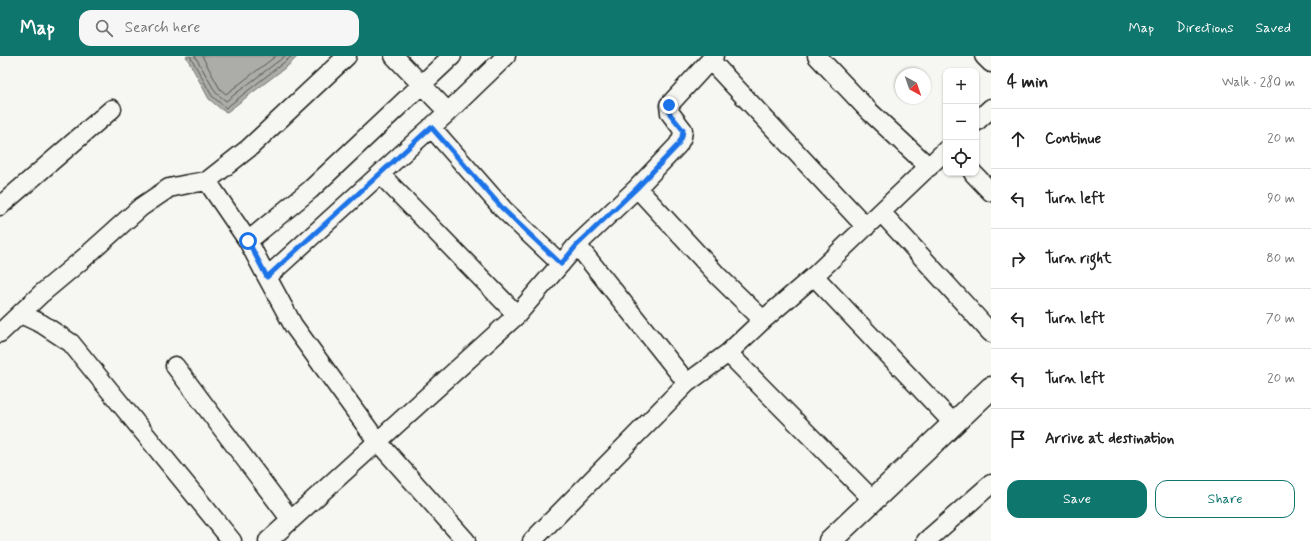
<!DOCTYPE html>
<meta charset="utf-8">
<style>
:root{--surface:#fff;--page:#f6f6f6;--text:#222;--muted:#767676;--line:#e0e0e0;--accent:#0f766e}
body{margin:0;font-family:Mynerve,sans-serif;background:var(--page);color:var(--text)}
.controls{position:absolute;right:12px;top:12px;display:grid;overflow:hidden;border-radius:8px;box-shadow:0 1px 3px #0004}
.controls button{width:36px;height:36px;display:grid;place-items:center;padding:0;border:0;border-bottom:1px solid var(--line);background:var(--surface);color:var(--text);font:20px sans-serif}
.compass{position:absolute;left:895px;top:12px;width:36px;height:36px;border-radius:50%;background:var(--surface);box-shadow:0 1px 3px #0004;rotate:140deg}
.stop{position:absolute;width:12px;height:12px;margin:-9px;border:3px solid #1a73e8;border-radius:50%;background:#fff}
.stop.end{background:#1a73e8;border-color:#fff;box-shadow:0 1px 4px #0008}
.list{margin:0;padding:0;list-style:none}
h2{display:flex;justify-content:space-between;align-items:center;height:52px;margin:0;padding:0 16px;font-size:17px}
h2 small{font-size:13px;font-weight:400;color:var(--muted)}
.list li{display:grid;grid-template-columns:26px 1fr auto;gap:12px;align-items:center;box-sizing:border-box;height:60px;padding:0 16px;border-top:1px solid var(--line)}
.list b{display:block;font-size:15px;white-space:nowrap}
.list em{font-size:13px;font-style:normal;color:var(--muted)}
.actions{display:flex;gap:8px;padding:12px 16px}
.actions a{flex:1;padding:9px 0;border:1px solid var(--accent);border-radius:12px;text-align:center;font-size:14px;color:var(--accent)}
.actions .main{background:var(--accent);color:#fff}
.icon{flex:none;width:22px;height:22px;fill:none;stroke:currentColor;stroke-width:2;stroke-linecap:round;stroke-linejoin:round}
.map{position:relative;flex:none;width:991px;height:485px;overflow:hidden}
header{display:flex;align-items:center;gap:24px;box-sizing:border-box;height:56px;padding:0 20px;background:var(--accent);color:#fff}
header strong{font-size:19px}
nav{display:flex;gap:22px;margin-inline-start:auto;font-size:14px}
.search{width:280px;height:36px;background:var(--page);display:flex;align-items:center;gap:10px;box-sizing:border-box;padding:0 14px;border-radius:12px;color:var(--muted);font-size:15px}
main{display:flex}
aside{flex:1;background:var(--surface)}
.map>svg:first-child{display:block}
.water{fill:#acaca9;stroke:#727271}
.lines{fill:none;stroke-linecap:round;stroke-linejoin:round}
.shore{stroke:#565654;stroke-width:1}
.minor-casing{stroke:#1c1c1c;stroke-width:21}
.tertiary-casing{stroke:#1c1c1c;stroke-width:25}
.minor{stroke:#f6f6f2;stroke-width:18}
.tertiary{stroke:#f6f6f2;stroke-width:22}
.route{stroke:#1a73e8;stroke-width:5}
</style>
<header>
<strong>Map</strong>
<div class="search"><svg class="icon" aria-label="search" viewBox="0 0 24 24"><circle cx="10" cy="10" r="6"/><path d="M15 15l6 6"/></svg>Search here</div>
<nav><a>Map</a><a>Directions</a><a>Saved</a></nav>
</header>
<main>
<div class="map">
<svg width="991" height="485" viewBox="0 0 991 485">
<rect width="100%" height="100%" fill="#f6f6f2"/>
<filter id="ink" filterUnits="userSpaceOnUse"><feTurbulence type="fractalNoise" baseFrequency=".025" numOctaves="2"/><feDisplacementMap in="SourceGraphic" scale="8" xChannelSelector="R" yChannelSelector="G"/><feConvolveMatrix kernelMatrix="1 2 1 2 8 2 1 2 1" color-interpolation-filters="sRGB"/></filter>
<g filter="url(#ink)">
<path class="water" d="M186,0H298L290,8L227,56L222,54L209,43Z"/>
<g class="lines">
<path class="shore" d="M190,0L212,40L226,52L292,0
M195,0L216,37L226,45L285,0
M202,0L220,33L226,38L276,0"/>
<g class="minor-casing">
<path id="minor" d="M394,0L448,56
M817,0L869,55L929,111
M984,0L991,7
M710,4L866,171
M976,66L991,52
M431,71L503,153L561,208
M973,117L991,136
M380,118L517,259
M207,125L248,185L267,221
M637,132L719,221L763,264L814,220L946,94
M0,150L112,53
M881,156L991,277
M248,185L310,134L452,0
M577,189L637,132L678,89L682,81L683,74L670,57L669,49L714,0
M814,220L954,368
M21,258L42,268L71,287L232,485
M0,277L41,238L84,202L141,151L169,132L188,128L207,125L249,92L347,0
M728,297L763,264
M175,310L291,464
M268,485L517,259L577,189L687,327L728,297L873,444
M466,485L377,385L293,269L267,221L448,56L506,0
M532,485L687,327
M926,485L991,428"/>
</g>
<g class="tertiary-casing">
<path id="tertiary" d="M830,485L991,332"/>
</g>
<use href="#minor" class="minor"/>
<use href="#tertiary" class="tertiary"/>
</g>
</g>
<g class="lines" filter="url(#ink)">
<path class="route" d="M248,185L267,221L431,71L503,153L561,208L577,189L637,132L678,89L682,81L683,74L670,58L669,49"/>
</g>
</svg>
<div class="controls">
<button>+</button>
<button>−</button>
<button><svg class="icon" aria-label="locate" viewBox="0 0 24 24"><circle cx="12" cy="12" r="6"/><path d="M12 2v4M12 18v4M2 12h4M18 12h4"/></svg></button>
</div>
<svg class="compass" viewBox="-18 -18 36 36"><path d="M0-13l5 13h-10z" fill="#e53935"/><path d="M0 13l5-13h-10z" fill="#767676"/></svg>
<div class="stop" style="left:248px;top:185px"></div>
<div class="stop end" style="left:669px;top:49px"></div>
</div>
<aside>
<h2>4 min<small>Walk · 280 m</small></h2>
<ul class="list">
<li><svg class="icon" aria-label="ahead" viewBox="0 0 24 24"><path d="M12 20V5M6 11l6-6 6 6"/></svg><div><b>Continue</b></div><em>20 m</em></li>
<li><svg class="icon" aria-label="left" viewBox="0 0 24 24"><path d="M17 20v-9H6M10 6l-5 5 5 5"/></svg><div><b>Turn left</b></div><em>90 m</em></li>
<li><svg class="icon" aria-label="right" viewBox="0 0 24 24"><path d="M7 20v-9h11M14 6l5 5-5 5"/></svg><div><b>Turn right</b></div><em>80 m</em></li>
<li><svg class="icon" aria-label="left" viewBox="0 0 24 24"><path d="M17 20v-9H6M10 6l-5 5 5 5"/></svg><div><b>Turn left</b></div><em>70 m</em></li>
<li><svg class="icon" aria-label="left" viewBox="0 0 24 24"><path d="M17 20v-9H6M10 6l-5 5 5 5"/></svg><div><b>Turn left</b></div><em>20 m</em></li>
<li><svg class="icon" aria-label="arrive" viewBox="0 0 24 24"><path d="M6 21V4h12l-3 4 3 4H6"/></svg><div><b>Arrive at destination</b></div></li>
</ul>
<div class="actions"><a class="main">Save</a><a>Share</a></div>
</aside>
</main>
